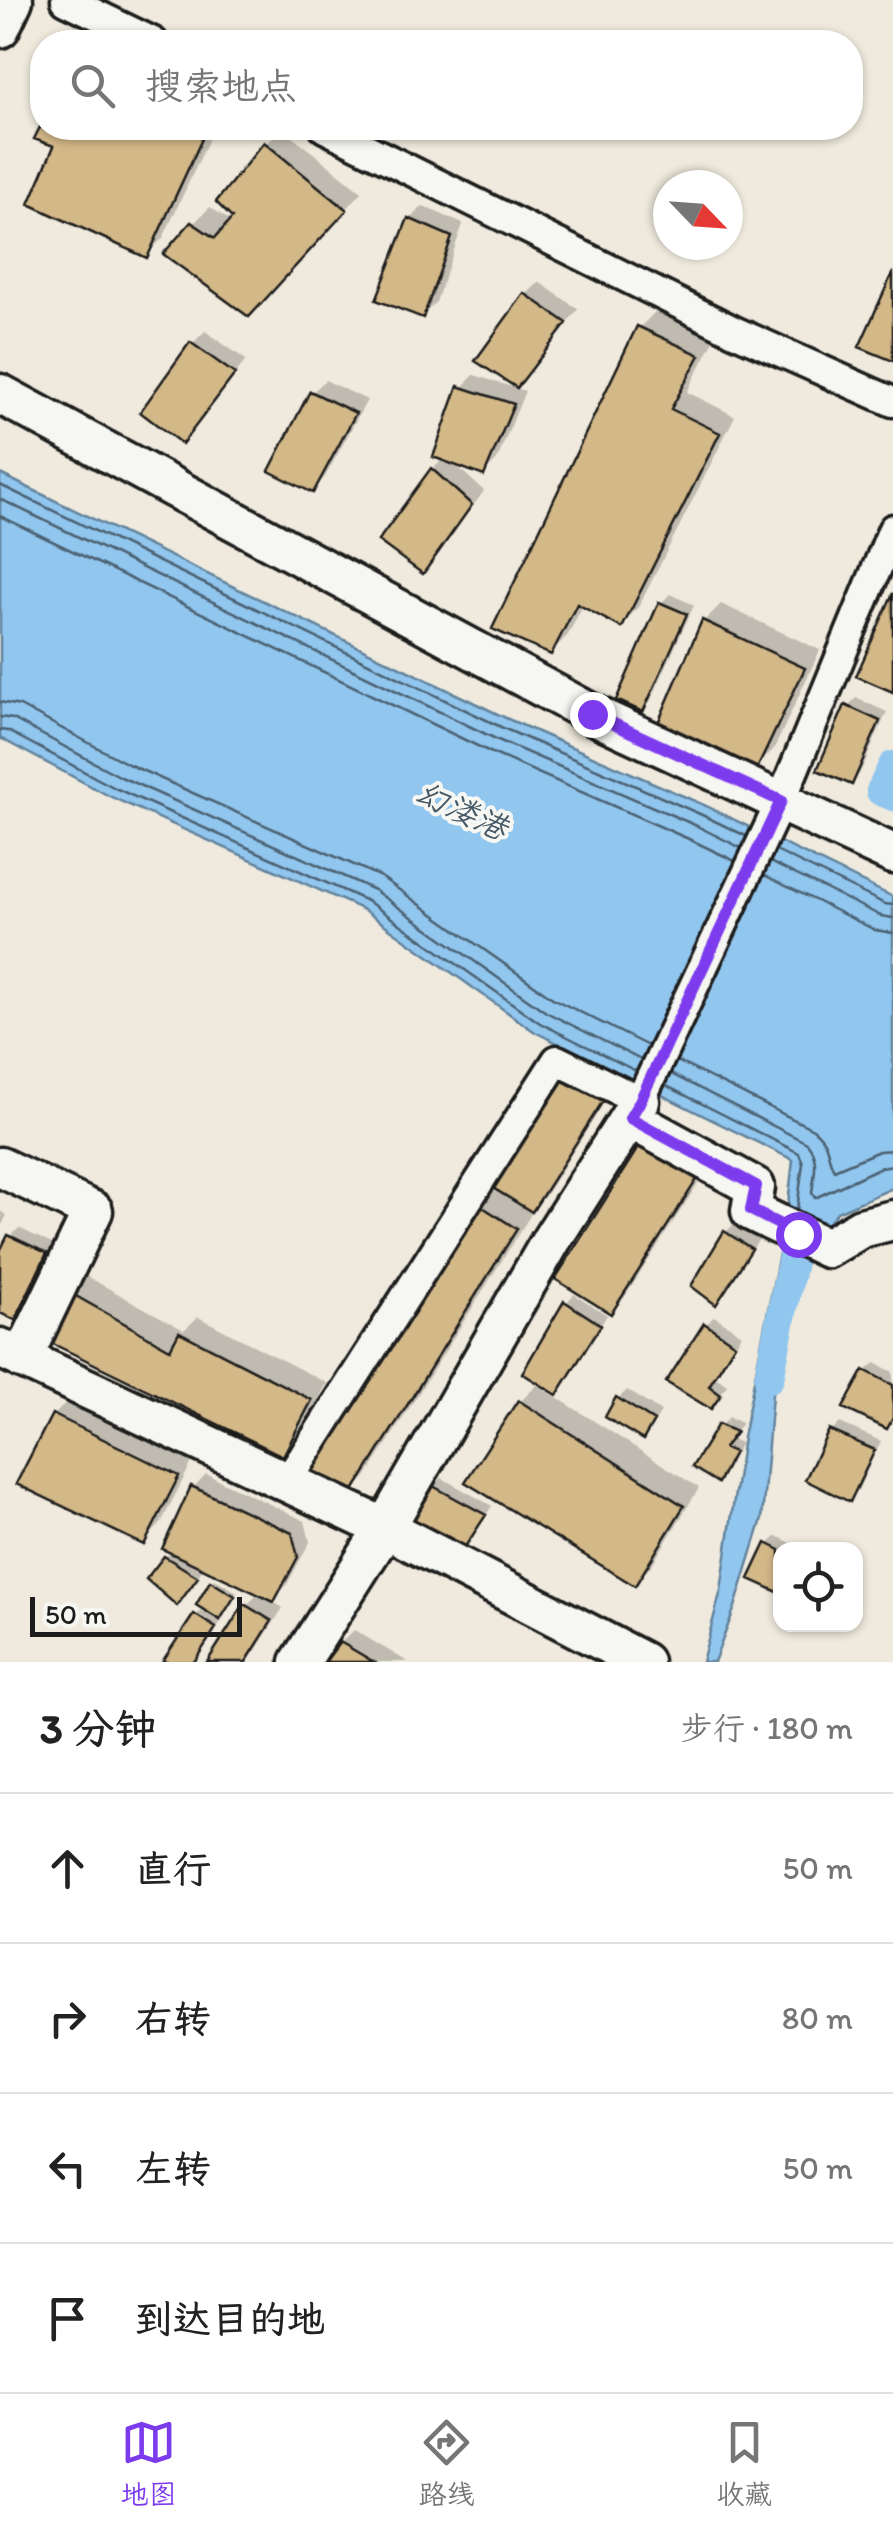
<!DOCTYPE html>
<html lang="zh">
<meta charset="utf-8">
<style>
:root{--surface:#fff;--page:#f6f6f6;--text:#222;--muted:#767676;--line:#e0e0e0;--accent:#7c3aed}
body{margin:0;font-family:Itim,"LXGW WenKai TC",sans-serif;background:var(--page);color:var(--text)}
.controls{position:absolute;right:30px;bottom:30px;display:grid;overflow:hidden;border-radius:20px;box-shadow:0 2px 8px #0004}
.controls button{width:90px;height:90px;display:grid;place-items:center;padding:0;border:0;border-bottom:2px solid var(--line);background:var(--surface);color:var(--text);font:50px sans-serif}
.compass{position:absolute;left:653px;top:170px;width:90px;height:90px;border-radius:50%;background:var(--surface);box-shadow:0 2px 8px #0004;rotate:115deg}
.scale{position:absolute;left:30px;bottom:25px;width:212px;box-sizing:border-box;padding-left:10px;border:5px solid #1c1c1c;border-top:0;font-size:28px;line-height:35px;white-space:nowrap;color:#1c1c1c;-webkit-text-stroke:8px #f6f6f2;paint-order:stroke}
.stop{position:absolute;width:30px;height:30px;margin:-22px;border:8px solid #7c3aed;border-radius:50%;background:#fff}
.stop.end{background:#7c3aed;border-color:#fff;box-shadow:0 2px 10px #0008}
.list{margin:0;padding:0;list-style:none}
h2{display:flex;justify-content:space-between;align-items:center;height:130px;margin:0;padding:0 40px;font-size:42px}
h2 small{font-size:32px;font-weight:400;color:var(--muted)}
.list li{display:grid;grid-template-columns:65px 1fr auto;gap:30px;align-items:center;box-sizing:border-box;height:150px;padding:0 40px;border-top:2px solid var(--line)}
.list b{display:block;font-size:38px;white-space:nowrap}
.list em{font-size:32px;font-style:normal;color:var(--muted)}
.icon{flex:none;width:55px;height:55px;fill:none;stroke:currentColor;stroke-width:2;stroke-linecap:round;stroke-linejoin:round}
.map{position:relative;flex:none;width:893px;height:1662px;overflow:hidden}
.search{position:absolute;background:var(--surface);box-shadow:0 2px 8px #0004;left:30px;right:30px;top:30px;height:110px;display:flex;align-items:center;gap:25px;box-sizing:border-box;padding:0 35px;border-radius:40px;color:var(--muted);font-size:38px}
.sheet{height:730px;background:var(--surface)}
nav{display:flex;justify-content:space-around;align-items:center;box-sizing:border-box;height:140px;border-top:2px solid var(--line);background:var(--surface);font-size:28px;color:var(--muted)}
nav a{display:grid;justify-items:center;gap:5px}
nav .on{color:var(--accent)}
.map>svg:first-child{display:block}
.water{fill:#91c6ef;stroke:#62829b;stroke-width:2.5}
.shadow{fill:#0003}
.lines{fill:none;stroke-linecap:round;stroke-linejoin:round}
.shore{stroke:#4b6070;stroke-width:2.5}
.canal{stroke:#91c6ef;stroke-width:30}
.building{fill:#d3b888;stroke:#1c1c1c;stroke-width:2.5}
.street-casing{stroke:#1c1c1c;stroke-width:35}
.secondary-casing{stroke:#1c1c1c;stroke-width:45}
.street{stroke:#f6f6f2;stroke-width:28}
.secondary{stroke:#f6f6f2;stroke-width:38}
.route{stroke:#7c3aed;stroke-width:12}
.labels{text-anchor:middle;dominant-baseline:central;stroke-width:8;stroke-linejoin:round;paint-order:stroke}
.water-label{font-size:32px;font-style:italic;fill:#455866;stroke:#f6f6f2}
</style>
<div class="map">
<svg width="893" height="1662" viewBox="0 0 893 1662">
<rect width="100%" height="100%" fill="#efeadd"/>
<filter id="ink" filterUnits="userSpaceOnUse"><feTurbulence type="fractalNoise" baseFrequency=".01" numOctaves="2"/><feDisplacementMap in="SourceGraphic" scale="20" xChannelSelector="R" yChannelSelector="G"/><feConvolveMatrix kernelMatrix="1 2 1 2 8 2 1 2 1" color-interpolation-filters="sRGB"/></filter>
<g filter="url(#ink)">
<path class="water" d="M0,474L508,719L706,806L893,897V1188L837,1212L781,1283L762,1519L735,1607L714,1662H702L721,1590L743,1437L787,1213L793,1160L535,1032L364,910L111,797L0,738Z"/>
<path class="shadow" d="M43,128H214L163,238L146,255L57,145L38,137Z
M282,128L362,192L266,297L193,224L210,207L232,222L266,144Z
M423,206L463,224L436,302L423,315L410,219Z
M539,282L578,309L530,372L517,385L526,295Z
M656,311L715,338L687,392L735,416L638,608L621,625L583,605L568,635L551,652L639,328Z
M205,331L246,360L195,428L182,441L192,344Z
M474,375L525,391L497,460L484,473L451,461L484,491L436,557L423,570L382,540L433,469L444,458L461,388Z
M325,380L367,400L325,477L312,490V393Z
M670,594L694,605L651,700L643,709L661,603Z
M721,604L820,650L774,749L757,766L704,621Z
M856,698L887,712L860,773L852,782L848,706Z
M562,1077L603,1104L545,1196L531,1210L533,1211L366,1477L349,1494L480,1205L498,1188Z
M643,1145L710,1165L624,1298L611,1310Z
M0,1211L7,1215L0,1229Z
M734,1224L759,1239L724,1293L694,1285L726,1232Z
M19,1228L54,1245L23,1308L14,1317L0,1310V1256L10,1237Z
M86,1276L184,1330L198,1317L327,1383L299,1436L282,1453L69,1293Z
M574,1294L607,1315L566,1383L557,1392L541,1382L539,1386L699,1488L651,1566L634,1583L520,1402L540,1382L566,1303Z
M714,1316L742,1334L716,1377L727,1385L719,1397L669,1381L706,1325Z
M875,1363L893,1372V1419L886,1426L866,1371Z
M627,1390L661,1412L651,1428L643,1437L618,1399Z
M71,1398L194,1458L160,1525L143,1542L54,1415Z
M729,1417L742,1423L730,1439L741,1443L726,1471L717,1480L720,1426Z
M840,1423L881,1441L858,1490L849,1499L831,1432Z
M206,1474L305,1521L310,1542L286,1586L272,1601L283,1608L248,1662H210L246,1606L260,1592L205,1566L185,1594L166,1557L172,1551L193,1488Z
M442,1478L492,1506L467,1544L433,1486Z
M777,1536L805,1550H780V1590L753,1577L768,1544Z
M215,1579L237,1592L220,1617L223,1619L195,1662H165L196,1616L205,1607L212,1583Z
M354,1630L408,1662H328L341,1643Z"/>
<g class="lines">
<path class="shore" d="M0,485L503,728L702,815L746,836
M0,499L498,740L697,826L741,848
M0,516L492,753L691,840L735,861
M0,702L20,706L128,764L381,877L554,999L648,1046
M0,717L13,719L121,777L374,890L546,1012L641,1060
M0,730L8,731L115,788L369,902L540,1023L636,1071
M776,851L885,904L893,905
M770,862L881,916L893,918
M764,875L875,930L893,933
M677,1061L813,1129C832,1145 825,1154 834,1170L879,1151L893,1150
M671,1074L807,1143C820,1158 814,1175 812,1193L815,1198L881,1167L893,1165
M665,1085L799,1153L803,1163L797,1210"/>
<path class="canal" d="M893,766L881,791L893,796
M769,1378L798,1232"/>
</g>
<path class="building" d="M42,123V128H207L147,258L29,204L54,146L34,139Z
M264,142L347,210L249,317L163,254L191,222L215,238L232,218L216,202Z
M408,218L452,237L423,318L376,300Z
M893,272V361L859,347Z
M524,293L567,323L517,388L475,361Z
M637,326L700,355L671,409L720,433L622,628L577,604L551,655L492,629Z
M190,342L235,374L182,444L140,412Z
M458,386L514,404L484,476L433,457Z
M310,391L356,413L313,493L269,471Z
M431,468L472,505L423,574L378,541Z
M893,593V692L856,676Z
M659,602L687,614L643,712L616,700Z
M702,620L805,668L757,769L658,723Z
M845,705L880,721L852,785L817,770Z
M561,1074L603,1101L532,1212L488,1185Z
M641,1143L698,1178L611,1314L555,1279Z
M478,1204L517,1229L350,1497L307,1471Z
M724,1231L752,1249L716,1305L691,1286Z
M8,1235L47,1253L15,1320L0,1313V1251Z
M67,1291L170,1349L179,1332L312,1400L283,1456L43,1339Z
M564,1301L601,1325L557,1395L522,1373Z
M704,1323L735,1344L709,1386L721,1395L711,1409L666,1382Z
M864,1370L893,1385V1418L887,1429L843,1408Z
M616,1397L654,1421L643,1440L605,1417Z
M518,1400L684,1506L635,1586L465,1482Z
M52,1414L179,1476L144,1545L16,1484Z
M718,1424L736,1432L724,1448L734,1452L718,1483L692,1467Z
M829,1430L875,1450L850,1502L805,1480Z
M431,1485L486,1515L459,1556L409,1525Z
M191,1486L292,1533L298,1557L274,1602L162,1549Z
M766,1543L780,1550V1593L749,1579Z
M164,1556L198,1577L177,1606L146,1579Z
M210,1581L235,1596L220,1620L196,1605Z
M244,1604L272,1621L246,1662H207Z
M194,1614L216,1628L194,1662H162Z
M340,1642L374,1662H325Z"/>
<g class="lines">
<g class="street-casing">
<path id="street" d="M66,0L153,42
M325,128L734,331L893,402
M287,1482L557,1060L640,1101L781,801L893,529"/>
</g>
<g class="secondary-casing">
<path id="secondary" d="M0,28L13,0
M0,394L592,714L893,854
M629,1118L755,1187L751,1211L827,1248L861,1228L893,1220
M0,1167L93,1211L22,1359
M0,1348L385,1528L643,1662
M300,1662L385,1528L552,1239L640,1101"/>
</g>
<use href="#street" class="street"/>
<use href="#secondary" class="secondary"/>
</g>
</g>
<g class="lines" filter="url(#ink)">
<path class="route" d="M592,714L781,801L640,1101L630,1118L756,1186L751,1210L798,1234"/>
</g>
<g class="labels">
<g class="water-label">
<text transform="translate(462 810) rotate(25)">幻溇港</text>
</g>
</g>
</svg>
<div class="controls">
<button><svg class="icon" aria-label="locate" viewBox="0 0 24 24"><circle cx="12" cy="12" r="6"/><path d="M12 2v4M12 18v4M2 12h4M18 12h4"/></svg></button>
</div>
<svg class="compass" viewBox="-18 -18 36 36"><path d="M0-13l5 13h-10z" fill="#e53935"/><path d="M0 13l5-13h-10z" fill="#767676"/></svg>
<div class="scale">50 m</div>
<div class="stop" style="left:798px;top:1234px"></div>
<div class="stop end" style="left:592px;top:714px"></div>
<div class="search"><svg class="icon" aria-label="search" viewBox="0 0 24 24"><circle cx="10" cy="10" r="6"/><path d="M15 15l6 6"/></svg>搜索地点</div>
</div>
<section class="sheet">
<h2>3 分钟<small>步行 · 180 m</small></h2>
<ul class="list">
<li><svg class="icon" aria-label="ahead" viewBox="0 0 24 24"><path d="M12 20V5M6 11l6-6 6 6"/></svg><div><b>直行</b></div><em>50 m</em></li>
<li><svg class="icon" aria-label="right" viewBox="0 0 24 24"><path d="M7 20v-9h11M14 6l5 5-5 5"/></svg><div><b>右转</b></div><em>80 m</em></li>
<li><svg class="icon" aria-label="left" viewBox="0 0 24 24"><path d="M17 20v-9H6M10 6l-5 5 5 5"/></svg><div><b>左转</b></div><em>50 m</em></li>
<li><svg class="icon" aria-label="arrive" viewBox="0 0 24 24"><path d="M6 21V4h12l-3 4 3 4H6"/></svg><div><b>到达目的地</b></div></li>
</ul>
</section>
<nav>
<a class="on"><svg class="icon" aria-label="map" viewBox="0 0 24 24"><path d="M3 6l6-2 6 2 6-2v14l-6 2-6-2-6 2zM9 4v14M15 6v14"/></svg>地图</a>
<a><svg class="icon" aria-label="directions" viewBox="0 0 24 24"><path d="M12 3l9 9-9 9-9-9zM9 14v-3h6M13 9l2 2-2 2"/></svg>路线</a>
<a><svg class="icon" aria-label="saved" viewBox="0 0 24 24"><path d="M7 4h10v16l-5-4-5 4z"/></svg>收藏</a>
</nav>
